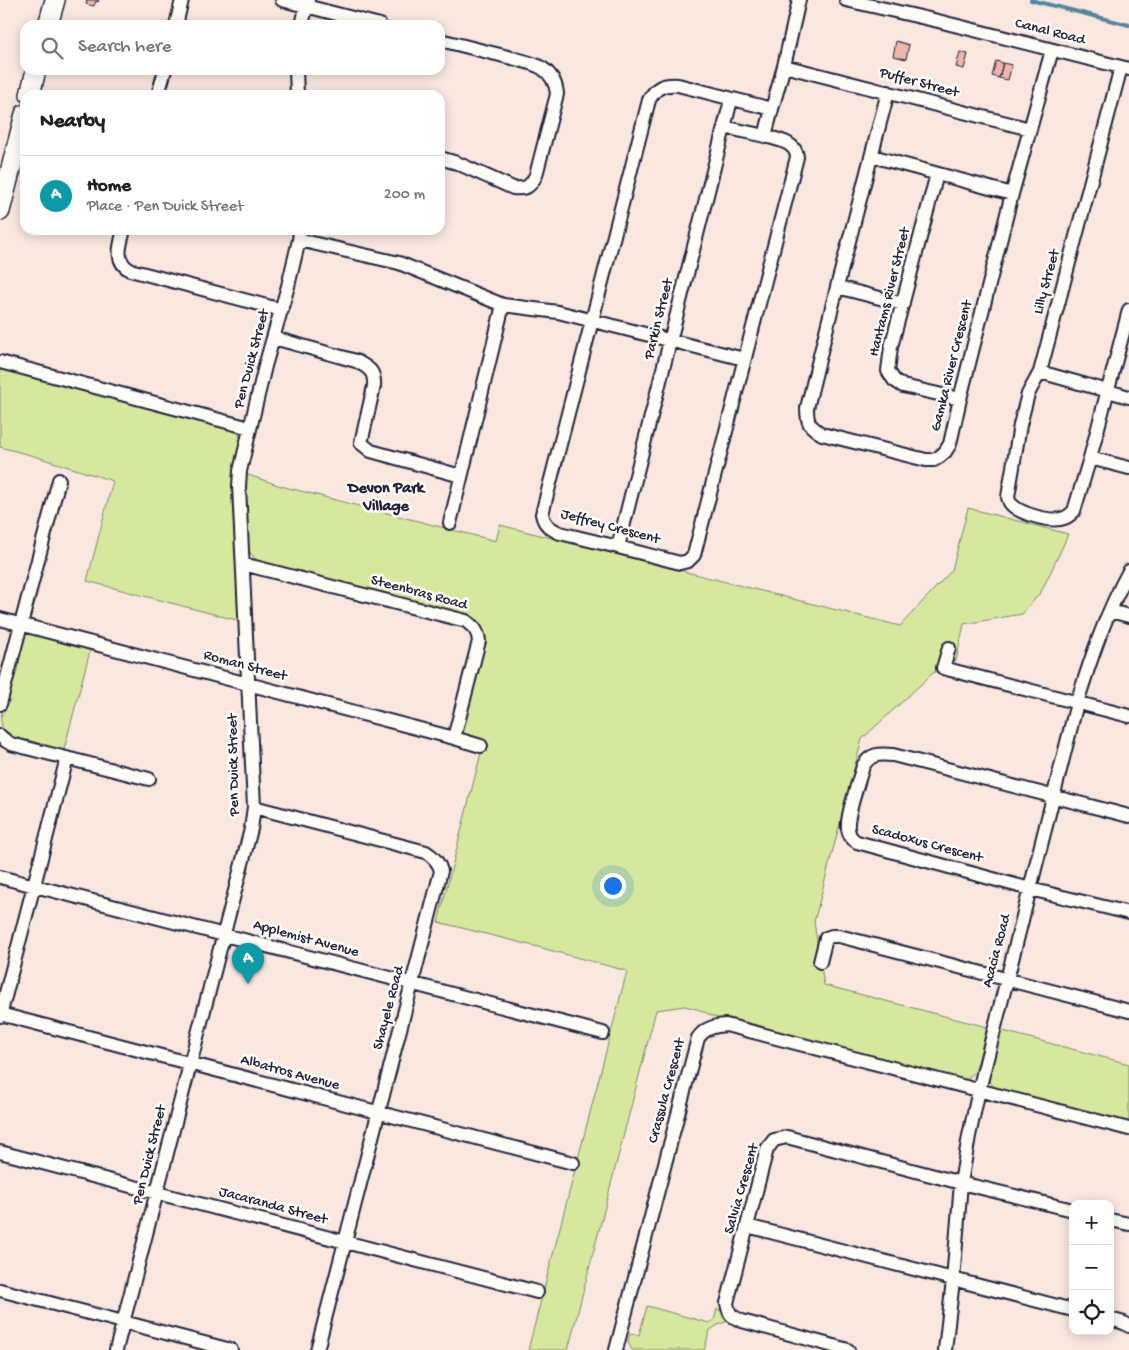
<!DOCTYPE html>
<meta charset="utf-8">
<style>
:root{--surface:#fff;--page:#f6f6f6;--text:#202124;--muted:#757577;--line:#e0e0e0;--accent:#1a73e8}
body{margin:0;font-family:"Gochi Hand",sans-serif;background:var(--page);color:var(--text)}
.controls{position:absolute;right:15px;bottom:15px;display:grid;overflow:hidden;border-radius:10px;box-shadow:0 2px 12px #0003}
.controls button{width:45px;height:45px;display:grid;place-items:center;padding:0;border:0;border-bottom:1px solid var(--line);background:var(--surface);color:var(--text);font:25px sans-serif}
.you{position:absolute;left:612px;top:885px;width:18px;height:18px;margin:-12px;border:4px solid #fff;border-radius:50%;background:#1a73e8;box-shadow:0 0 0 8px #1a73e833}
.badge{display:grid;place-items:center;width:32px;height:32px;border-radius:50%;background:var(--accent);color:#fff;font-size:16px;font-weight:700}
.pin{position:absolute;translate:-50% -41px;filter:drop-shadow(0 1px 2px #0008)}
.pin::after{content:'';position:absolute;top:26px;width:18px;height:15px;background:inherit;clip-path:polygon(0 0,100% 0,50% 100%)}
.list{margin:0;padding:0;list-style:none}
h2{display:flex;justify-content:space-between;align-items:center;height:65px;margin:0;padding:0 20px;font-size:21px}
h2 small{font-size:16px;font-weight:400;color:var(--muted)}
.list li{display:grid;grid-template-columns:32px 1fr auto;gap:15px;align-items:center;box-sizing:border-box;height:80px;padding:0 20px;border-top:1px solid var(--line)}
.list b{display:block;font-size:19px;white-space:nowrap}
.list p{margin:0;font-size:16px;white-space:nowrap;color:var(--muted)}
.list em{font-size:16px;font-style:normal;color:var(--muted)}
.icon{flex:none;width:28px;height:28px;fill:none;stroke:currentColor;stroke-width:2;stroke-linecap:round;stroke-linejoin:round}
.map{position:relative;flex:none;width:1129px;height:1350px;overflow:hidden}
.search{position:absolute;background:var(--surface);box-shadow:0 2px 12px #0003;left:20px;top:20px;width:425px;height:55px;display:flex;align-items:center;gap:12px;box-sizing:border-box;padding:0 18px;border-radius:15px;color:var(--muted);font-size:19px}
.panel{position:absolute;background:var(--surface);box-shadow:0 2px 12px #0003;left:20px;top:90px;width:425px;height:145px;border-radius:15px}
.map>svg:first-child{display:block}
.green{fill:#d5e89d;stroke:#7c856c}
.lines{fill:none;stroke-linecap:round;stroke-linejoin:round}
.stream{stroke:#59849d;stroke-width:4}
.building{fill:#efb5aa;stroke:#22223b}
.street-casing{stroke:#22223b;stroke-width:16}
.secondary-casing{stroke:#22223b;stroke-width:22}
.street{stroke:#fdfcf7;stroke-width:12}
.secondary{stroke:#fdfcf7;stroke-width:19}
.labels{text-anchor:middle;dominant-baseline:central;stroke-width:5;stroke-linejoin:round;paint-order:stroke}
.street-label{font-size:15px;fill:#22223b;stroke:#fdfcf7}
.neighbourhood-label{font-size:16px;font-weight:bold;fill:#22223b;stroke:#fdfcf7}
</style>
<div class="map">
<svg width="1129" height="1350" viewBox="0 0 1129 1350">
<rect width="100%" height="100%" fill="#f9e7e0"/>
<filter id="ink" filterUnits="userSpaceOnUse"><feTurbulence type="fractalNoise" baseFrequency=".02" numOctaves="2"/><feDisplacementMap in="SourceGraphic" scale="10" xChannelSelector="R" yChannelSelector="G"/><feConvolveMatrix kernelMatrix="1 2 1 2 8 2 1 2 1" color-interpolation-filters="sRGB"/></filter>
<g filter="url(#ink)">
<path class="green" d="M0,369L230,428L238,432L241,440L235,468L232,498L240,621L87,581L113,481L34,456L0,447Z
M245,474L281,486L496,541L500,525L900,626L952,570L968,508L1068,534L1063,546L1041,592L1022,614L964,624L956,661L933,673L862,739L814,922L824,985L987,1027L976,1070C972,1076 968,1079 961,1081L722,1020L697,1009L685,1006L656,1010L568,1350H528L627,971L538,947L438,922L483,745L465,735L462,726L480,628L259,563L247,549L244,486Z
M30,633L91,647L63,753C52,750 42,748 32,745C16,741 0,738 1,717L21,640L26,634Z
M999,1030L1129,1064V1123L995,1088L990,1082L988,1076Z
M647,1306L709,1323L714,1320L717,1309L722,1311L728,1321L718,1325L710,1330L704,1350H632L628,1342L630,1333L639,1335Z"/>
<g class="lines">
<path class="stream" d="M1031,0L1129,25"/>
</g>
<path class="building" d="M87,0H99L98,2L96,1L94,6L86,4Z
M896,41L909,45L906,59L893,56Z
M960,52L968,54L964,69L956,67Z
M996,61L1003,63L999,78L992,76Z
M1003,63L1012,65L1008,80L999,78Z"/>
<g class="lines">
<g class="street-casing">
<path id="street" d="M282,0L380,25
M846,0L938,21L1129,69
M176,25L182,0
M302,25L308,0
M440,40C461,45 483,51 504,56C515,59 532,62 542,68C551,74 556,83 557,94L536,175C530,187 527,189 513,188L457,163L440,158
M784,66L1030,129
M1121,67L1040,372L1028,394L1020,425L1008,497C1009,500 1009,502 1011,504C1020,514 1052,523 1064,518C1068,517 1071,514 1074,511L1090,458L1129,310
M296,70L297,95
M888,92L837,287L807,408C807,423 809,426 822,434L926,460H934L939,457L945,452L950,444L960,399L1012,194L1052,50
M158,95L165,70
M772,109L678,85C663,84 656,87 649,100L542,514C544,525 551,529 560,533L618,547L680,563L688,561L694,555L797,157C796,142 778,140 765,136L772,109L784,66L799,0
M724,127L765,136
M872,156L1012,194
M937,174L891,347L888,371L894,380L903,386L960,399
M124,230C120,245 114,261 130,270L282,310
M299,240L399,263L503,305L558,312L744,359
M837,287L903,304
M274,338L356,361C369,368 375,371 374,386L361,443L371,451L461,476
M0,362L250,428
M1040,372L1129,397
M1090,458L1129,468
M450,523L503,305
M618,547L731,100
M243,564L466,621C474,627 478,631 479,641L454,738
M1110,611L1129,616
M0,619L454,738L481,746
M949,648L943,668L1129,716
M0,704L59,480
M0,736L6,741L11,744L149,779
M254,807L426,852C434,857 439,862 441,871L317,1350
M1129,816L893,755C879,754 871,753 863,766C859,781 846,816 848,829C849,836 852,839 857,842L1030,889L1129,913
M0,877L603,1033
M820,962L826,938L832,936H839L1129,1011
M0,1014L573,1163
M0,1016L67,758
M0,1152L537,1292
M1110,1220L1129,1224
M747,1226L1073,1310
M0,1290L231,1350
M1110,1319L1124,1323L1129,1326
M116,1350L251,829L254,807L239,486L240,471L265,366L288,286L299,240L300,230
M616,1350L698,1038C705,1028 714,1026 726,1025L1129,1129
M848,1350L742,1321C731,1316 729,1315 727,1303L767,1149L774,1140L787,1137L961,1183L1073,1210
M945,1350L953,1280L961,1183L969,1136L979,1090L1077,703C1091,658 1106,613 1129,571"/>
</g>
<g class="secondary-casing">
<path id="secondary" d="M48,25L55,0
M30,95L36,70
M0,211L25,114"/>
</g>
<use href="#street" class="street"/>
<use href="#secondary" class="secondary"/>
</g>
</g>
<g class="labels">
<g class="street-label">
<text transform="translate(1050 32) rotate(14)">Canal Road</text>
<text transform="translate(919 83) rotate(15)">Puffer Street</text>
<text transform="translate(1047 282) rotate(-75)">Lilly Street</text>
<text transform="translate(890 292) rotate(-76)">Hantams River Street</text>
<text transform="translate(659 319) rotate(-76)">Parkin Street</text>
<text transform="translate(252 359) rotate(-75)">Pen Duick Street</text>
<text transform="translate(952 366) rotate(-76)">Gamka River Crescent</text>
<text transform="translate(610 527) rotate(15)">Jeffrey Crescent</text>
<text transform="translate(419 593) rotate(15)">Steenbras Road</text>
<text transform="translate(245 666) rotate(15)">Roman Street</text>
<text transform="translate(234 765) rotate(-91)">Pen Duick Street</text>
<text transform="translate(927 844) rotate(15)">Scadoxus Crescent</text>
<text transform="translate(306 939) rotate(15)">Applemist Avenue</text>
<text transform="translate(997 951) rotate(-75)">Acacia Road</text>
<text transform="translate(389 1008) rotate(-75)">Shayele Road</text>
<text transform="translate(290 1073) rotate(15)">Albatros Avenue</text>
<text transform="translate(667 1091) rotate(-75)">Crassula Crescent</text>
<text transform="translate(150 1155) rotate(-76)">Pen Duick Street</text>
<text transform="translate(742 1189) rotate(-74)">Salvia Crescent</text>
<text transform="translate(273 1206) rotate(15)">Jacaranda Street</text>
</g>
<g class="neighbourhood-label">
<text x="386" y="489">Devon Park<tspan x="386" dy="18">Village</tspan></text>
</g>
</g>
</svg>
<div class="controls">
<button>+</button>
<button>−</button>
<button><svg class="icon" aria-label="locate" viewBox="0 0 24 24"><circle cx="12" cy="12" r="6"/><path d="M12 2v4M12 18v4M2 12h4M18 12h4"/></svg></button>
</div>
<div class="you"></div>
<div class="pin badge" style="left:248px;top:984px;background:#0f9aa8">A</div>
<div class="search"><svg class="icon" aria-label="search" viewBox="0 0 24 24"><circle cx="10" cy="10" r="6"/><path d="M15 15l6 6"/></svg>Search here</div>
<section class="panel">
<h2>Nearby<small></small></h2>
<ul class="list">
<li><span class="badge" style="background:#0f9aa8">A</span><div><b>Home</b><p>Place · Pen Duick Street</p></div><em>200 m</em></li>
</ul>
</section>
</div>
